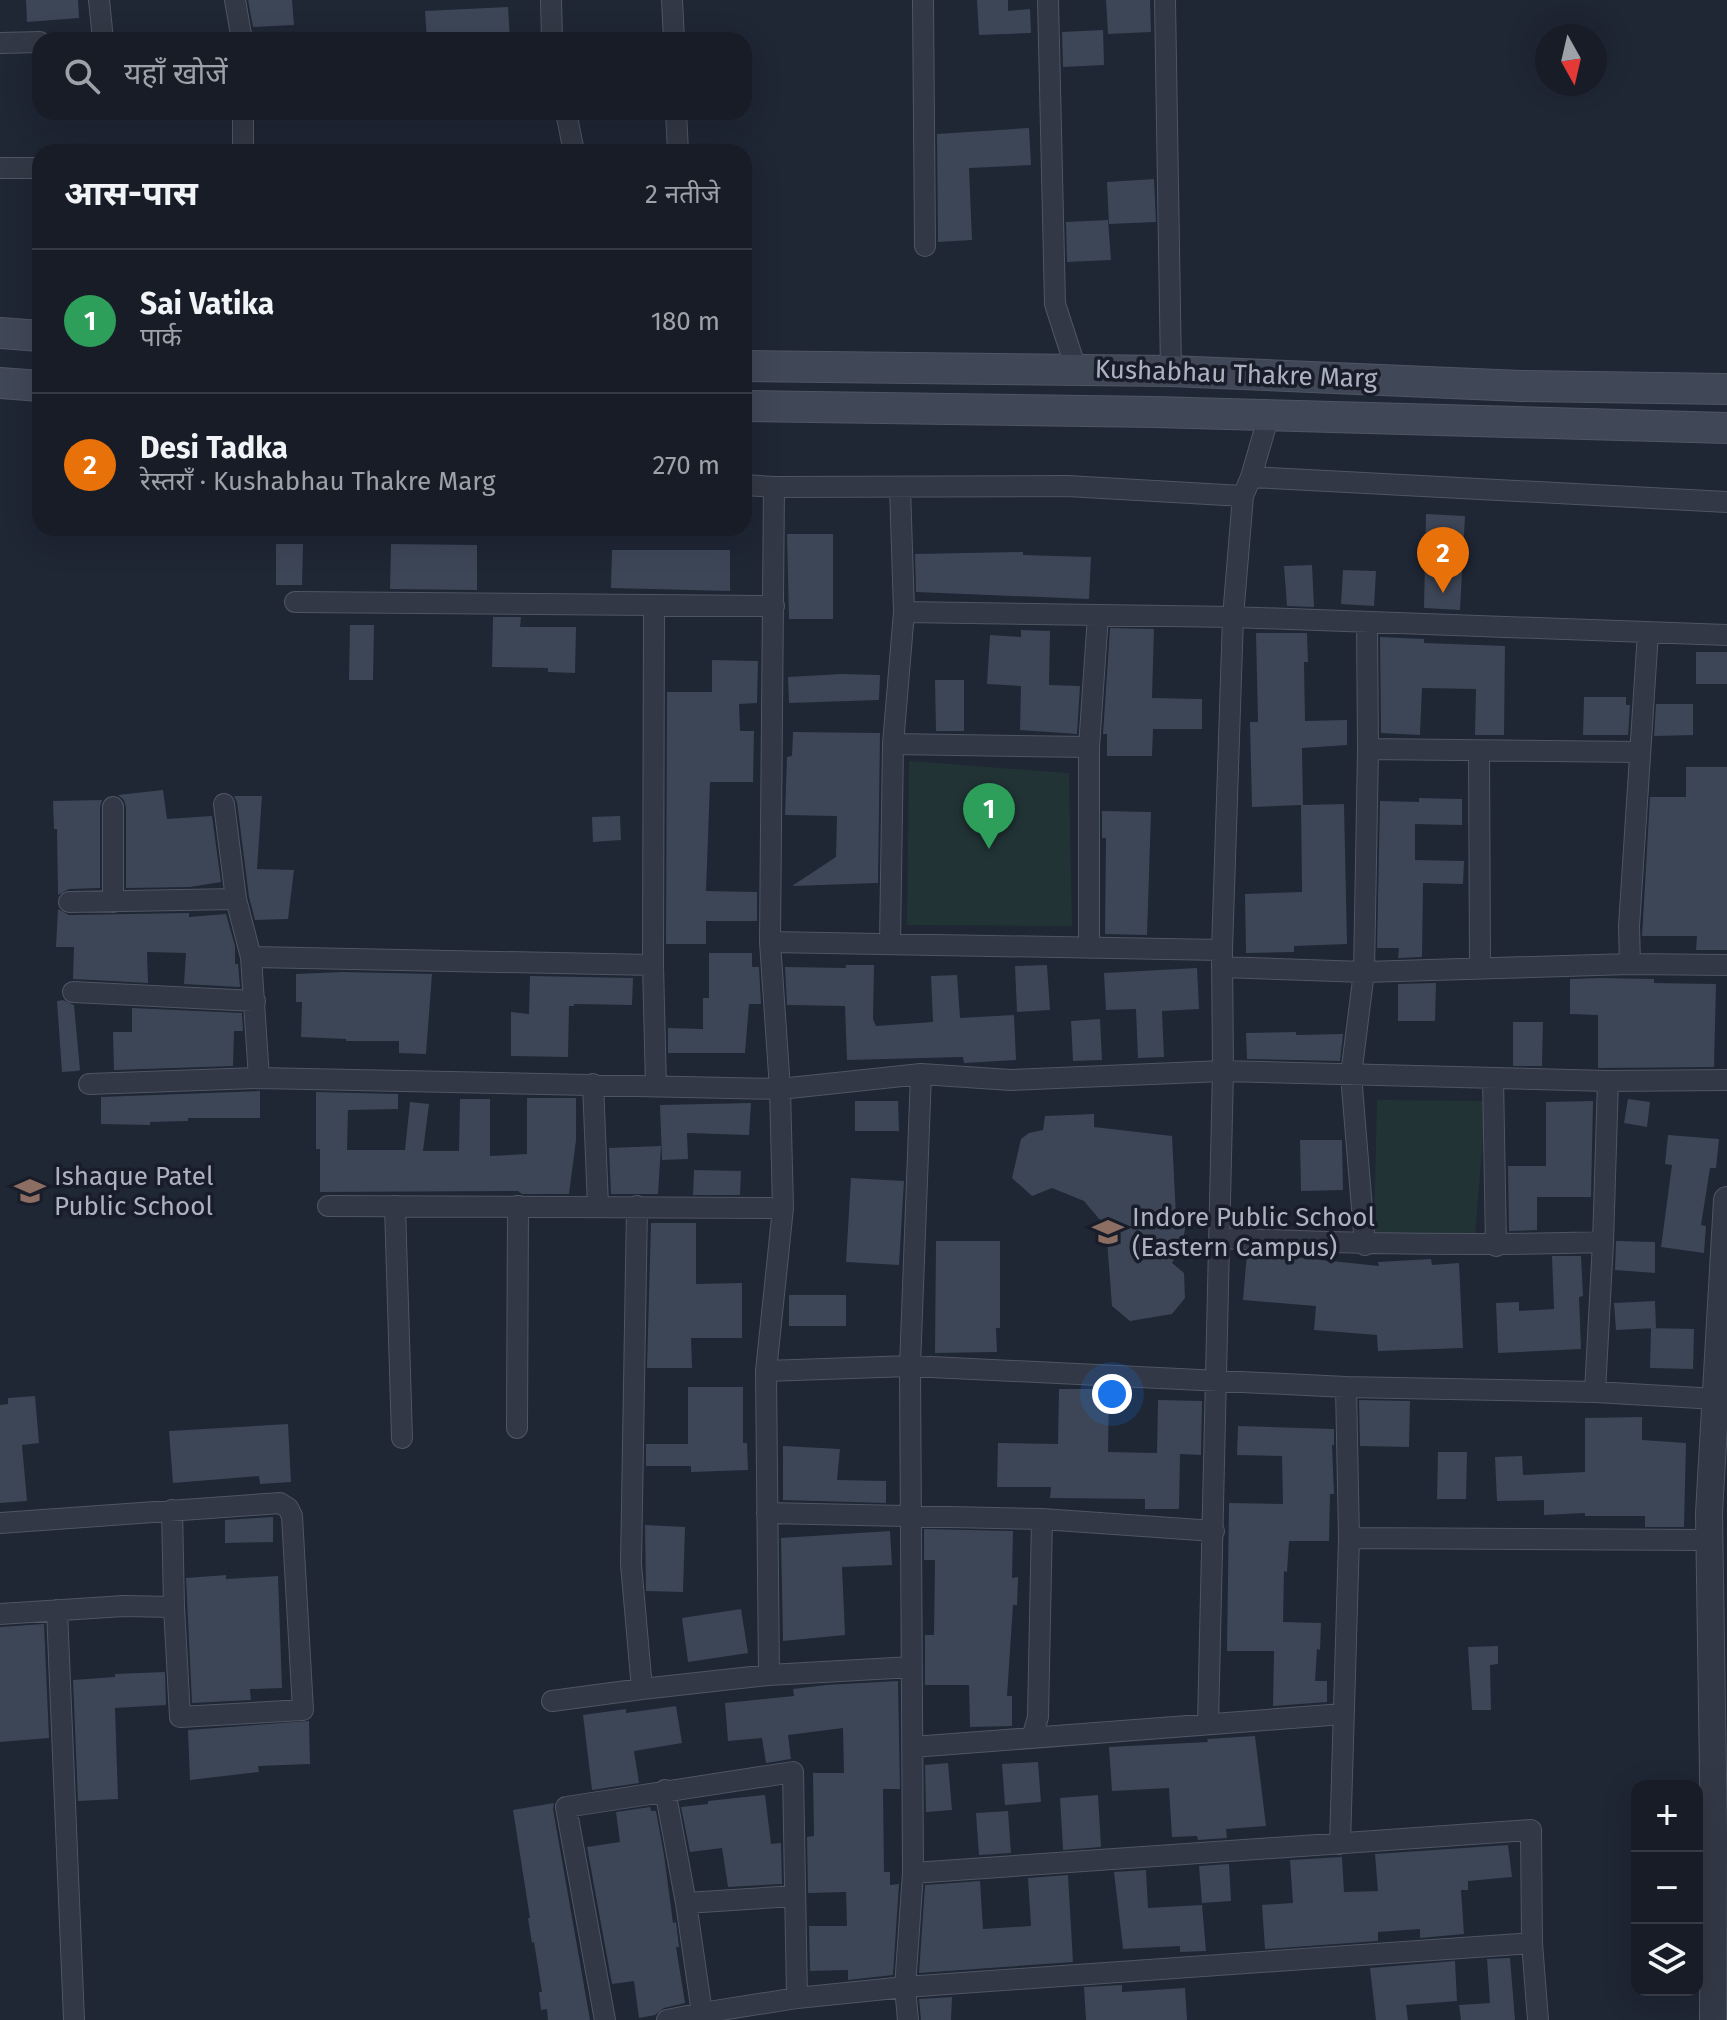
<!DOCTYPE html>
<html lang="hi">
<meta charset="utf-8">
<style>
:root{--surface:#171c27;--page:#242933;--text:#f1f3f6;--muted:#9ea1a7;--line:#363a44;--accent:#bca0f2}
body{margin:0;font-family:"Fira Sans","Noto Sans Devanagari",sans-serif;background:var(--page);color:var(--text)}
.controls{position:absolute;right:24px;bottom:24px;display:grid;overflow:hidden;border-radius:16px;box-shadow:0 8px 32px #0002}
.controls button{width:72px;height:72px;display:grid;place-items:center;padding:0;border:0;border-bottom:2px solid var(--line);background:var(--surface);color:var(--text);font:40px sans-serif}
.compass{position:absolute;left:1535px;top:24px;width:72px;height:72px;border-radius:50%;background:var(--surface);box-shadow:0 8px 32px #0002;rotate:172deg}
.you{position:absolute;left:1112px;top:1394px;width:28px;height:28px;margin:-20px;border:6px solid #fff;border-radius:50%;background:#1a73e8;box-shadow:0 0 0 12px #1a73e833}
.badge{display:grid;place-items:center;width:52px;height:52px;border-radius:50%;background:var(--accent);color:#fff;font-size:26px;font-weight:700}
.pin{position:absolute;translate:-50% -66px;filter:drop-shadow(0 2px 4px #0008)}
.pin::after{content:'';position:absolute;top:42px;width:28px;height:24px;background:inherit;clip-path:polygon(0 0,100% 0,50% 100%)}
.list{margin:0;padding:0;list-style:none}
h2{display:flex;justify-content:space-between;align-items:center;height:104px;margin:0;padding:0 32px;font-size:34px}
h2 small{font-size:26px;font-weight:400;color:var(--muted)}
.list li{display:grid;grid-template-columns:52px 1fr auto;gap:24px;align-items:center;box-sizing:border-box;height:144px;padding:0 32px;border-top:2px solid var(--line)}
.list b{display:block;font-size:30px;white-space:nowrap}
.list p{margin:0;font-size:26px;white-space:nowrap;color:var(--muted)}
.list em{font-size:26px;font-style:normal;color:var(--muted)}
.icon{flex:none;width:44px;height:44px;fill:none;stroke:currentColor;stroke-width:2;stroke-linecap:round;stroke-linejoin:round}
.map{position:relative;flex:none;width:1727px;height:2020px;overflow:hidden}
.search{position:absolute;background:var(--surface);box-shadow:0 8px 32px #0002;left:32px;top:32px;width:720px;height:88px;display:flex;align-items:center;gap:20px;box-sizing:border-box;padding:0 28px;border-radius:24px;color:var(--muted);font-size:30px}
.panel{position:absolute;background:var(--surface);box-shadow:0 8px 32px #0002;left:32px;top:144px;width:720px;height:392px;border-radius:24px}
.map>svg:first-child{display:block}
.green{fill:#223336}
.building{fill:#3d4657}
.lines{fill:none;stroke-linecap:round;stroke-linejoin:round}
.minor-casing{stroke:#505563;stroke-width:22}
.tertiary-casing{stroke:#505563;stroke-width:28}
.secondary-casing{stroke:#505563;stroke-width:32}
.minor{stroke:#323845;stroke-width:20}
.tertiary{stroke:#323845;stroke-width:26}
.secondary{stroke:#404757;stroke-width:30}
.labels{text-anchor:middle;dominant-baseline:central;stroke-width:7;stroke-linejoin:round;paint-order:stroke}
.street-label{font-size:26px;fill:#acb2c2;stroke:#181d29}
.poi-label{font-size:26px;fill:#acb2c2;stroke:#181d29;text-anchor:start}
</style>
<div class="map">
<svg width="1727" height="2020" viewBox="0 0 1727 2020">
<rect width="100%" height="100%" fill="#1f2634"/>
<path class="green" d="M909,761L1069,773L1072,926L907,925Z
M1377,1100L1486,1101L1475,1236L1374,1235Z"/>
<path class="building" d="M26,0H78L79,18L27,22Z
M248,0H292L294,25L253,27Z
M977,0H1008V11L1030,9L1031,33L979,35Z
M1106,0H1150L1151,32L1108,34Z
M508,7L510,40H427L425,11Z
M1103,30L1104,65L1063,67L1062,32Z
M1029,128L1031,165L969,168L972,240L938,242L937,134Z
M1154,179L1156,222L1109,224L1107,182Z
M1108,220L1111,260L1067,262L1066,222Z
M1426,514L1465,516L1460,610L1424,608Z
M787,534H833V619H789Z
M276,544H303L302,585H276Z
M391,544L477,545V590L390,589Z
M612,550H730V591L611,588Z
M1023,552V555L1091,557L1089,599L916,592L915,554Z
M1312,565L1314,607L1287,606L1284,566Z
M1343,570L1376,571L1374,606L1341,604Z
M493,617H521L520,627H576L575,673L548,672V668L492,667Z
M350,625H374L373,680H349Z
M1110,628L1154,629L1152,698L1202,699V729H1153L1152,756H1107V734H1103Z
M1021,630L1050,631L1049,685L1080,686L1077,734L1020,730L1021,686L987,684L990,635L1021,637Z
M1256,633H1307L1308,662H1304L1305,721L1347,720V745L1302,748L1303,805L1344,804L1347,944L1294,946V952L1246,953L1245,894L1302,892L1301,805L1252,807L1250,722H1258Z
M1380,637L1424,639V643L1505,646L1504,735H1475L1476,689L1422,688L1420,735L1381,733Z
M1696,652H1727V684H1696Z
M712,660L758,661L757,703L739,704L740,731H754L753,782H710L706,891L757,892V921H706V944H666L667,692H712Z
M841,674L880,675L879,700L789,703L788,677Z
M935,680H964V731H936Z
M1584,697H1626V705H1630L1628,735H1583Z
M1656,704H1693V735L1654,736Z
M793,732L880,733L878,883L792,886L836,857L837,816L785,815L787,757L792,756Z
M1686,767H1727V950H1696L1697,936H1642L1650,797H1686Z
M163,790L167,819L212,816L221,882L190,887L126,888V807L124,800L118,795Z
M234,796H262L257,869L294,870L288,919L255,920L249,897L237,802Z
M1419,798L1462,799V825L1415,824V860L1464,861L1463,884L1423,883L1422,957L1398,958L1399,948H1377L1380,801L1419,802Z
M102,800L100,807V888L69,889L58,895L57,829H54L53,801Z
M1102,811L1151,812L1147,935L1105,934L1106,838H1102Z
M620,816L621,840L593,842L592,817Z
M58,909L69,915L189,913V917L226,914L235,946V964H238L240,987L184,984L186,953L147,952L148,983L73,979L74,947H56Z
M709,953H752V967H759L761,1004H749L745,1053H668V1028L703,1029V998H709Z
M846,965H874L873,1019L876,1026L933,1022L931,976L957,975L960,1018L1014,1015L1016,1060L964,1063L963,1057L847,1060L845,1006L787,1005L785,967L846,968Z
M1047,965L1050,1010L1017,1012L1015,966Z
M1197,968L1199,1009L1162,1011L1164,1057L1138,1058L1136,1009L1106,1010L1104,973Z
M343,972L432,974L426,1054L399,1053V1041H346V1039L301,1037L302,1002H296V974Z
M530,976L633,978L632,1005L574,1004V1006H569L568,1057L511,1056V1012L529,1014Z
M1599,978L1654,979V983L1716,984L1714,1067L1598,1068V1015L1570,1014V979Z
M1436,983L1435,1021H1398V984Z
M63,1000L74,1005L80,1070L77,1071L62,1072L57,1001Z
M132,1008L242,1013L243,1031H234L233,1066L114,1070L113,1032H132Z
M1100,1019L1102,1060L1073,1061L1071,1021Z
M1513,1022H1543L1542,1066H1513Z
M1296,1032V1035L1343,1034L1340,1061L1247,1059L1246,1033Z
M260,1091V1118H188V1121L150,1122V1125L101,1124V1097Z
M316,1092L398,1094V1109L348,1110L347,1150H405L410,1102L429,1104L423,1151H459L460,1099H490V1156L527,1154V1098H576V1140L569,1194H522L518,1191L320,1192V1149H316Z
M1628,1099L1650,1102L1647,1127L1624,1123Z
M855,1101H898L899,1131H855Z
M1593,1101L1591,1197H1537V1230L1509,1231L1508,1166H1546V1102Z
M751,1103L749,1135L687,1133L688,1159L662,1160L660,1105Z
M1094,1114V1127L1172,1136L1176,1216L1186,1223L1182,1246L1172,1263L1184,1273L1185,1298L1172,1314L1130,1321L1112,1306L1106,1227L1084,1201L1052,1188L1032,1196L1012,1178L1021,1139L1029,1133L1043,1130L1045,1116Z
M1668,1135L1719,1139L1716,1168H1710L1701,1225L1706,1226L1704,1253L1661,1247L1672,1165L1665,1164Z
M1300,1140H1342L1343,1190L1301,1191Z
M661,1146L658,1194H611L609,1148Z
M694,1170L741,1171L740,1195H693Z
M851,1178L904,1181L899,1265L846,1262Z
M651,1223H696V1284L742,1283V1338H691L692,1368H647Z
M936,1241H1000V1328H996L997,1352L935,1353Z
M1616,1241L1655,1242V1273L1615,1270Z
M1247,1252L1379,1266L1378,1262L1431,1259L1432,1265L1459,1263L1463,1348L1378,1351L1377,1335L1314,1330L1316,1306L1243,1300Z
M1552,1256H1581L1583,1296L1579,1297L1581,1349L1498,1353L1496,1303L1519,1302V1311L1554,1309Z
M789,1295H846V1326H789Z
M1655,1301L1656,1328L1616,1330L1614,1303Z
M1651,1328L1694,1329L1693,1369L1650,1368Z
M688,1387H743V1443H747L748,1470L691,1472V1466H646V1444H688Z
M1059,1389H1109L1108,1452L1157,1453L1158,1400L1202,1401L1201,1455L1180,1454L1179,1509H1145V1499L1050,1498L1051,1487H997L998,1443L1058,1444Z
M35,1396L39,1443L22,1445L27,1501L0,1503V1405L8,1404V1398Z
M1359,1400L1410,1401L1409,1447L1360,1446Z
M1642,1417V1440L1686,1443L1684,1527H1645V1516H1585V1513L1544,1515V1500L1497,1501L1495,1457L1522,1456L1523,1475L1585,1472V1418Z
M288,1424L291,1482L260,1484L259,1476L173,1483L169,1431Z
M1238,1426L1334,1429V1445H1332L1334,1494H1330L1329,1541H1289L1287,1572L1284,1571L1283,1622L1321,1623L1320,1650L1317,1649L1315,1681H1327V1702L1273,1706L1274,1651H1227L1229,1503L1283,1504L1282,1456L1237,1455Z
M783,1446L840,1449L837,1480L886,1481V1503L783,1500Z
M1438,1452H1467L1466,1499H1437Z
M273,1517V1542L225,1543V1520Z
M645,1525L685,1527L683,1592L646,1591Z
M924,1529L1013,1531L1012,1578L1018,1577L1017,1605H1013L1007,1696H1012V1726L970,1727L969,1685H925V1635H934L935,1560H924Z
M890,1531L892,1565L842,1567L845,1635L783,1641L781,1538Z
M226,1575V1579L278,1576L282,1688L250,1689L251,1700L192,1703L186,1578Z
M741,1609L748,1653L688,1662L682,1618Z
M44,1624L49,1738L0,1742V1627Z
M1498,1646V1664L1490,1665L1491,1710H1472L1468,1647Z
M165,1672L166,1705L115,1708L118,1799L78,1801L73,1680L115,1677V1674Z
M898,1681L900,1789H883L884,1872H890V1885L899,1884L893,1975L848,1980V1970L810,1971L809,1926H847L846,1892L808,1893L807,1837L814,1836L813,1773H844L843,1728L788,1735L791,1759L766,1763L762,1738L728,1741L725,1703L794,1696L793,1689L826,1685Z
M676,1706L682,1743L634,1751L639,1783L592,1790L583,1715L626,1709V1713Z
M309,1721L310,1764L258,1766L259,1772L190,1780L188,1730Z
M1255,1736L1266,1826L1226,1829L1227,1838L1198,1840L1197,1836L1172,1837L1169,1788L1112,1791L1109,1747L1208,1742L1207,1739Z
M1038,1762L1041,1802L1005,1805L1002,1764Z
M948,1763L952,1810L926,1812L925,1765Z
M765,1795L771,1844L781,1843L782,1884L728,1887L722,1848L690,1852L681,1807L708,1804V1801Z
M1098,1795L1101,1847L1063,1850L1060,1798Z
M554,1803L553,1809L590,2020H548L547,2009L541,2010L539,1992H542L534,1942L532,1943L528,1918H530L513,1810Z
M650,1807L651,1811H656L664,1855L673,1923L676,1922L679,1947H676L685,2003L664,2008L655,2015L639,2018L634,1981L612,1984L587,1847L620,1842L616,1812Z
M1008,1811L1011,1853L979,1855L976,1813Z
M1508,1845L1512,1877L1468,1881V1890H1461L1464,1934L1420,1938V1929L1378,1932V1941L1265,1949L1262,1905L1293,1903L1290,1860L1342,1857L1344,1892L1378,1891L1375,1854Z
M1229,1864L1231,1901L1202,1903L1199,1866Z
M1146,1870L1148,1908L1202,1905L1206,1951L1180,1952V1946L1123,1949L1114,1872Z
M1068,1875L1073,1962L919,1973L925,1885L980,1881L983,1929L1031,1926L1028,1878Z
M1510,1958L1515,2020H1461L1459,2005L1490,2003L1487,1959Z
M1455,1961L1457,2001L1406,2005L1408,2020H1376L1370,1968Z
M1122,1985V1992L1185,1988L1187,2020H1086L1084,1987Z
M952,1997L951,2020H921L919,1999Z"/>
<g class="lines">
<g class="minor-casing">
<path id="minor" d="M99,0L103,40
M235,0L242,40
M551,0L552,40
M672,0L674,40
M923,0L925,246
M1048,0L1055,304L1076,369
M1165,0L1171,371
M0,43L40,42
M243,112V152
M566,112L574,152
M676,112L678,152
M0,168H40
M1251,477L1727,502
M744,485L774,487
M295,602L774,606
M654,605L653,965L656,1087
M904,612L1233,617L1727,635
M893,744L1089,747
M1368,749L1640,752
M1479,751L1480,968
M224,804L236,899L251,957L653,965
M69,902L236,899
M113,902V807
M770,942L774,487L1067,486L1243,496
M890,944L893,744L904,612L900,487
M1089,948V747L1098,615
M251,957L259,1078
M1630,964L1629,926L1648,632
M1222,967L1364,972L1630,964L1727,965
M73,992L255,1001
M1493,1078L1496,1246
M89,1084L259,1078L780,1089L921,1074L1011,1080L1223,1071L1608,1081L1727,1080
M593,1084L598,1206
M328,1206L783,1208
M395,1206L402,1438
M637,1206L631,1564L642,1689L769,1675L912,1667
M1220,1238C1349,1244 1474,1246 1603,1242
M1365,1245L1351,1075L1364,972L1368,749L1367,623
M766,1371L910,1366L1346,1387L1595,1392L1717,1399
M1595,1392L1603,1242L1608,1081
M517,1428L518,1206
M172,1510L174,1607
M767,1513L1042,1519L1214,1531
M0,1523L280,1503L288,1508L292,1516L303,1710L180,1717L174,1607L124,1606L0,1614
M1349,1538L1709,1540
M57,1610L74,2020
M769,1675L766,1371L783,1208L780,1089L770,942L1222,950
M552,1701L642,1689
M1208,1724L1223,1071L1222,950L1233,617L1243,496L1251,477L1269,415
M1032,1738L1038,1717L1042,1519
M913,1747L1343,1714
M665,1790L686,1903L702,2013L667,2020
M1340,1844L1349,1538L1346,1387
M913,1873L1531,1830L1532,1943L1538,2020
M686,1903L794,1896
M702,2013L797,1998
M605,2020L566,1807L793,1772L797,1998L905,1987L1532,1943
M908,2020L905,1987L913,1873L910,1366L921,1074"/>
</g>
<g class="tertiary-casing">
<path id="tertiary" d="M1713,2020L1714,1839L1709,1513L1727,1200"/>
</g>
<g class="secondary-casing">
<path id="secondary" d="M0,333L40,336
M744,366L1171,371L1521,386L1727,389
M0,383L40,386
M744,406L1155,412L1727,428"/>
</g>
<use href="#minor" class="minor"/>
<use href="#tertiary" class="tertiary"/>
<use href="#secondary" class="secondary"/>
</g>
<defs>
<g id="school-bare" transform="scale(2.4)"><path d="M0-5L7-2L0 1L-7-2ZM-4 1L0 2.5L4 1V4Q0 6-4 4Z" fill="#8d6e63" stroke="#181d29" stroke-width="2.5" paint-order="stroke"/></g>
</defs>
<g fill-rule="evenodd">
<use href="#school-bare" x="30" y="1191"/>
<use href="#school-bare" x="1108" y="1232"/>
</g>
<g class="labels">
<g class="street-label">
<text transform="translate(1236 374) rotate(2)">Kushabhau Thakre Marg</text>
</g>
<g class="poi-label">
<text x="54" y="1176">Ishaque Patel<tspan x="54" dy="30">Public School</tspan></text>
<text x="1132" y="1217">Indore Public School<tspan x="1132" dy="30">(Eastern Campus)</tspan></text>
</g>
</g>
</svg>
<div class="controls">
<button>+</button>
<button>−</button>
<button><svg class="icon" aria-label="layers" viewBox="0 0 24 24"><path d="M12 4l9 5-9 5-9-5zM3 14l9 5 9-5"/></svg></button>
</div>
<svg class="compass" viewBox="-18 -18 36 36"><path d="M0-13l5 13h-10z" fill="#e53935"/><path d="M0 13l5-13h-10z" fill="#9ea1a7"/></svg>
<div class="you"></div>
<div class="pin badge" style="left:989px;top:849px;background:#2e9e5b">1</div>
<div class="pin badge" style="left:1443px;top:593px;background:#e8710a">2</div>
<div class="search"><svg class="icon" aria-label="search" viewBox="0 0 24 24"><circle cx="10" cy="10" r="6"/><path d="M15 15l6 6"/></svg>यहाँ खोजें</div>
<section class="panel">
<h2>आस-पास<small>2 नतीजे</small></h2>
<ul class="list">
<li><span class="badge" style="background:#2e9e5b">1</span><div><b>Sai Vatika</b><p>पार्क</p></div><em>180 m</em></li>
<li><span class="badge" style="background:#e8710a">2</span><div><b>Desi Tadka</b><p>रेस्तराँ · Kushabhau Thakre Marg</p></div><em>270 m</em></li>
</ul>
</section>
</div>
